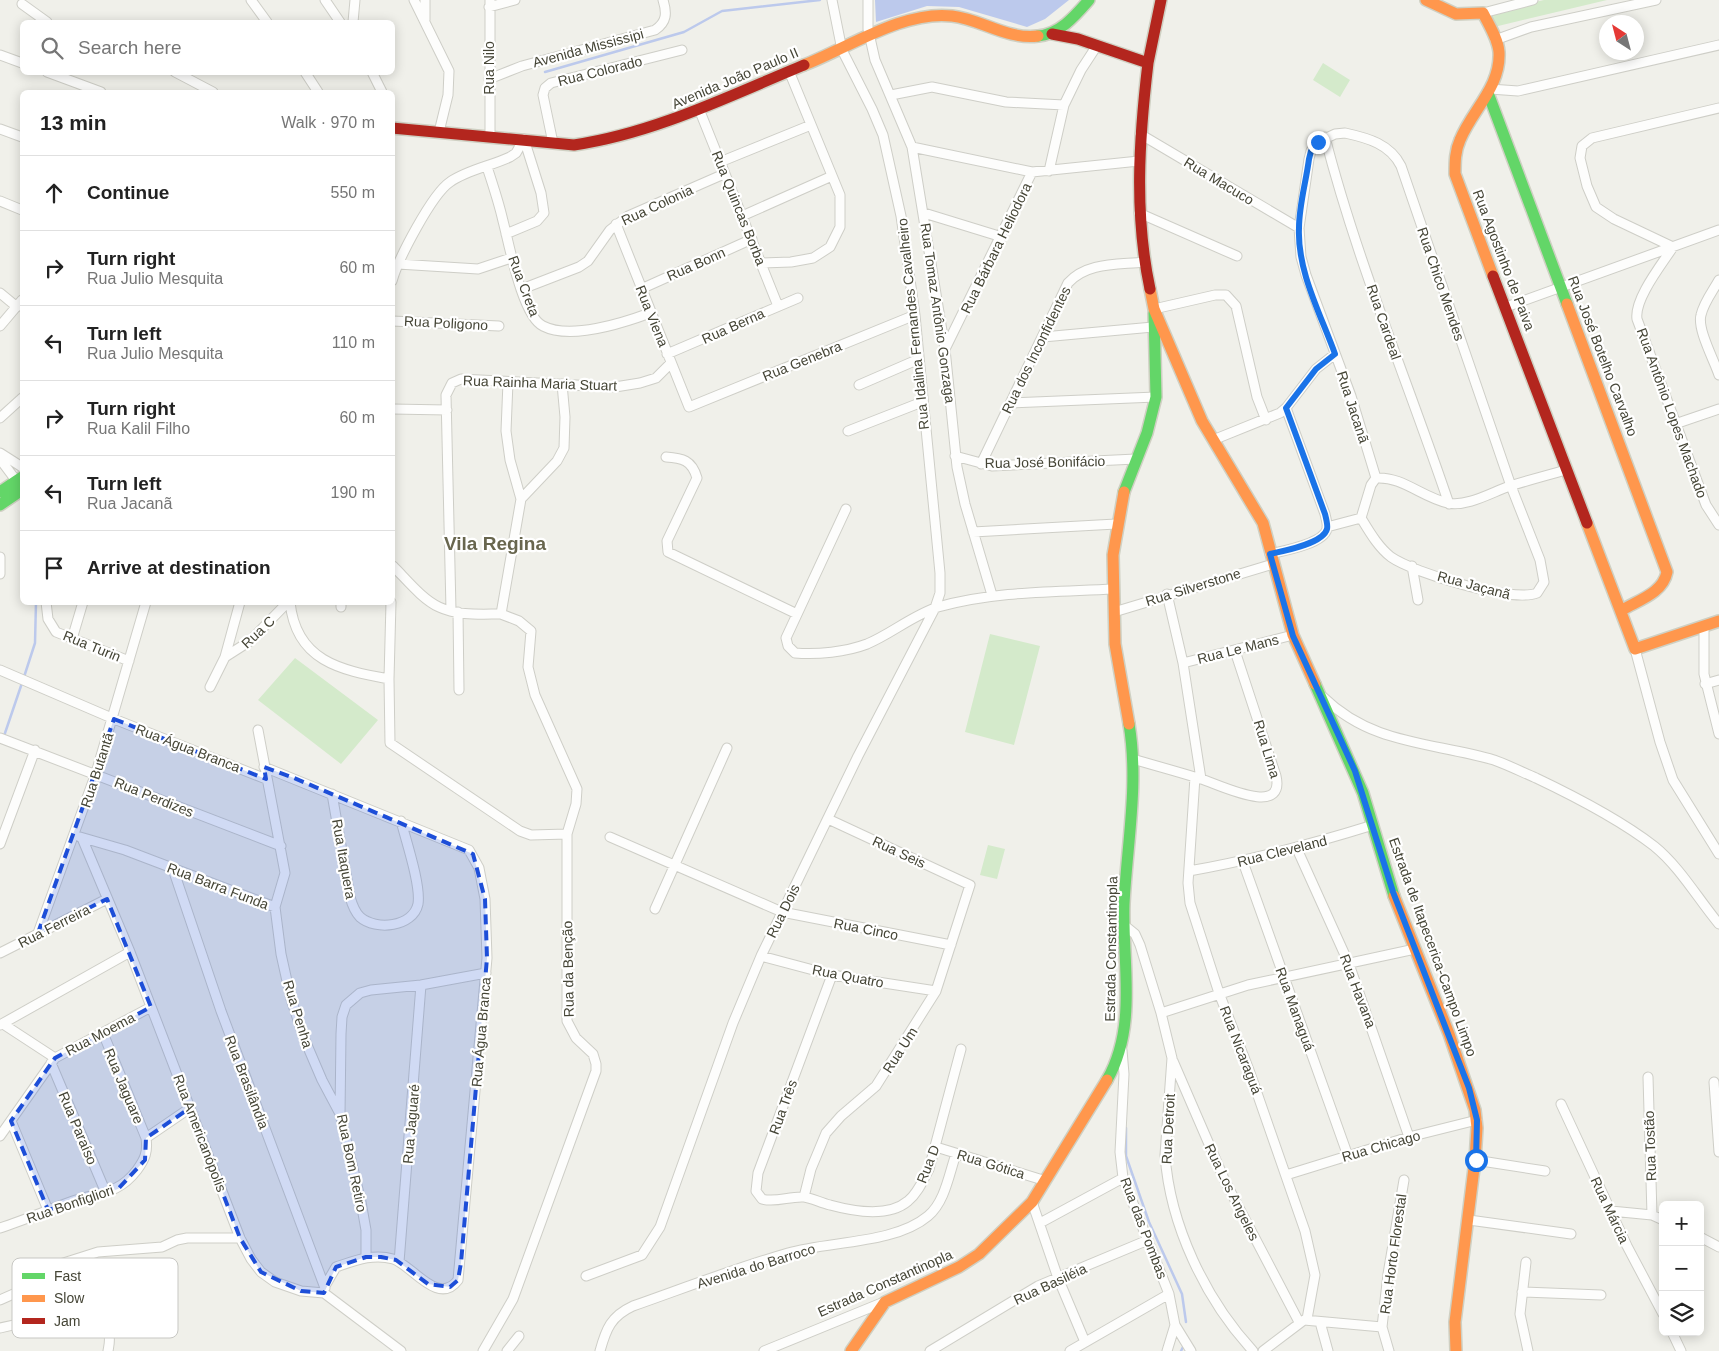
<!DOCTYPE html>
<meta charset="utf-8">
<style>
:root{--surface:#fff;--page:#f2f2f2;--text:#222;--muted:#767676;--line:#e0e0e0}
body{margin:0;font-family:Arial,sans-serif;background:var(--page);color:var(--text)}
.controls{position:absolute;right:15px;bottom:15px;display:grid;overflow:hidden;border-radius:8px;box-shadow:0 2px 12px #0003}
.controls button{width:45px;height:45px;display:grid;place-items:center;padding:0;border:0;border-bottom:1px solid var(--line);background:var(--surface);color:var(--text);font:25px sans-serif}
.compass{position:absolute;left:1599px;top:15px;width:45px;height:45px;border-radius:50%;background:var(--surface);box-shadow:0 2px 12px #0003;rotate:324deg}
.stop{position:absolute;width:15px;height:15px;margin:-11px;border:4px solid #1a73e8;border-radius:50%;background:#fff}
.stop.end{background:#1a73e8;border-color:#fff;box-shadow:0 1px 5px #0008}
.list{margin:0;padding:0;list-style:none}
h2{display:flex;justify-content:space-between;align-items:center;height:65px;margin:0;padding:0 20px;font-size:21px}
h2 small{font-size:16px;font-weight:400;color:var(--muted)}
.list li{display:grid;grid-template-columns:32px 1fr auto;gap:15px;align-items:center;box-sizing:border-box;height:75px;padding:0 20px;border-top:1px solid var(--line)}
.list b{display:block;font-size:19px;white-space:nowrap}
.list p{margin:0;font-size:16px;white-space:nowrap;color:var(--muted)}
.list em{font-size:16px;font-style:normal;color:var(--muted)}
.icon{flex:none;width:28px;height:28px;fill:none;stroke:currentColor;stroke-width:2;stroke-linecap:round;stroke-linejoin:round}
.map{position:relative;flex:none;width:1719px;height:1351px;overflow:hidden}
.search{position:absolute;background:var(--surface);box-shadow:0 2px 12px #0003;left:20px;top:20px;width:375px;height:55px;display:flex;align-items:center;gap:12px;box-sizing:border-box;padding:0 18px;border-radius:8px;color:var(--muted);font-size:19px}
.panel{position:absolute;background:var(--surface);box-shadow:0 2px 12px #0003;left:20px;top:90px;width:375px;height:515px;border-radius:8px}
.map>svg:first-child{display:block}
.green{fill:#d4eacb}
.water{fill:#bcc9ec}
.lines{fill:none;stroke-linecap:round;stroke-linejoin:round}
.stream{stroke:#bcc9ec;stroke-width:2.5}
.street-casing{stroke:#cecec7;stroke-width:11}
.fast-casing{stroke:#cfd0c3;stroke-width:14}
.slow-casing{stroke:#cfd0c3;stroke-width:14}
.jam-casing{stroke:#cfd0c3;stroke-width:14}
.street{stroke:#fdfdfc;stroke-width:9}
.fast{stroke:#63d668;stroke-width:11}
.slow{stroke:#ff974d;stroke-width:11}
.jam{stroke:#b3261e;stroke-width:11}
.route{stroke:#1a73e8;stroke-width:6}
.marked{fill:#1d4ed8;fill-opacity:0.2;stroke:#1d4ed8;stroke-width:4;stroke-dasharray:10 6;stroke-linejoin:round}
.labels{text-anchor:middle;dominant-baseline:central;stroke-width:4.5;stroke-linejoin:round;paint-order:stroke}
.street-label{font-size:14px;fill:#454536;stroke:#fff}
.district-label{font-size:19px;font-weight:bold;fill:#68664e;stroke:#fff}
.key{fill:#fff;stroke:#c7c7c3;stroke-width:1}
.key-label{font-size:14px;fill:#454536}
</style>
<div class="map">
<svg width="1719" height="1351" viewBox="0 0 1719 1351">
<rect width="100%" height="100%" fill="#f0f0ea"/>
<path class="green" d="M1544,0H1607L1494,27L1491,12Z
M1323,63L1350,80L1340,97L1313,80Z
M990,634L1040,646L1014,745L965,732Z
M295,658L378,720L341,764L258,700Z
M988,845L1005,849L997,879L980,875Z"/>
<path class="water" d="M875,0H1069L1045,19L1027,27L959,7L927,6L876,22Z"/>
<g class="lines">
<path class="stream" d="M545,72L684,32L722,11L820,0
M24,677L35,643L36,602
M4,736L22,683
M1126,1128V1156L1149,1222L1182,1294L1186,1322
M1181,1351L1183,1347"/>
<g class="street-casing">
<path id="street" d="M251,0L267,22
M325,0L340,22
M414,0L449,71L448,95L439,132
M490,0V137
M868,0V29L875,60L912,147L945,349L957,467L965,504L992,595
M22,4L47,22
M489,7L515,0
M1483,13L1533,0
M425,20V0
M353,22L355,0
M1495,40L1531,27L1656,0
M0,55L22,63
M47,72L101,92
M175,72L213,92
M305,72L318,92
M372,72L382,92
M489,79L522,66L655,30C667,22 667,13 663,0
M1490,89L1518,91L1719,45
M891,95L932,87L1006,102L1064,105
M1719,108L1592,138L1582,146L1580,158L1587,186L1596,207L1614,219L1673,247C1662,264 1634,299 1637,319L1706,505L1719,525
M699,109L778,306
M0,129L22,137
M1345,133C1368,138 1390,144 1401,166L1511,486L1540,560L1544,582L1537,593C1512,603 1414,573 1391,557C1378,547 1369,531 1361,518L1371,485L1376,478L1351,396L1306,275L1301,257L1299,228L1309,159L1311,151L1318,142L1335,134Z
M1140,134L1299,228
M1325,137C1357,262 1408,382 1449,504
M553,143L543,95L545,88L551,83L682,50
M912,147L1032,172L1139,161
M720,162L811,125
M487,167C493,185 499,203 503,221C509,243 522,316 543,326C570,340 623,323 650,313
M1049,171L1064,105L1081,70L1096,47
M0,201L22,210
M924,213L1002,237
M1139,213L1237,256
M742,216L832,176
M616,224L689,407L915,315
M506,234L537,221L544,213L541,193L524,139
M762,263L791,262L813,258L830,247L840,227V195L789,71
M398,264L478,269L511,258
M1719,280C1713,291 1704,302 1701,315C1697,329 1714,360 1719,375
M392,281C398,259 432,194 450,182C467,170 491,166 510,157L516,153L524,139
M522,289L579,267L588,261L610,230L628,216L724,174
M641,289L752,239
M0,293L17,307
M1506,307L1719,230
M1154,309L1215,295H1226L1236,306L1257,397L1266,420
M392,321L499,326
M0,326L22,300
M1043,337L1153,327
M945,349L1032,172
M667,354L798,298
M508,382L506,431L510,460L521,499
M859,385L919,359
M1011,403L1156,397
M392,409L447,410
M0,418L22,398
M1675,424L1719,409
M848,431L922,402
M1213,440L1280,413L1286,408L1316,369L1335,354
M0,453L22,467
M955,456L992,466L1136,459
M666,457C682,458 692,460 697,478L667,541L668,552L797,614
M0,459L18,483
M981,464L1068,283C1087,262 1118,265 1144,262
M1376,478C1402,476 1423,498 1448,503C1468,507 1492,492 1510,486C1529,480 1548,475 1566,470
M846,509L786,638L788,646L795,653C817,655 846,652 867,644C891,634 913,615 938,607C995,591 1054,592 1113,589
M1327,527L1361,518
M973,532L1116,524
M1270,554C1283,551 1323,544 1327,529C1328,525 1326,519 1325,514L1286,408
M0,557V574
M393,566C407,580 422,599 439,607C458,616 481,614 501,614L521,499L557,461L564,448L565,417L562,384
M1412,566L1418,600
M1167,594L1183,663L1201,779
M46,602L48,619L56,632L129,661
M290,602C296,661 340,670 389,679
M391,602L389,679L390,743L520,831L531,835L567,834
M341,607V602
M451,610L446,395L452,383L461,379L615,387L640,383L656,378L671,363
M458,612L459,690
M1114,612L1273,564
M1704,627V674L1719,734
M72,639L83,602
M1635,649L1660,742L1673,780L1719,854
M225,657L250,641L288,602
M1183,663L1293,635
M0,670L114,719L266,779
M1705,684L1719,680
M210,687L225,657L240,602
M1323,697C1372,745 1432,742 1494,760C1508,765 1522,772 1536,778C1576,797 1619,819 1654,846C1680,867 1698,899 1719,924
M258,730L285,873L275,907L281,954L291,999L304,1038L322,1080L339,1112
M0,738L281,846
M1133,759C1156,766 1179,772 1201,779C1216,783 1286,819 1276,776L1235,651
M264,767L469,850L479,868L485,899L487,958L458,1280C438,1307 411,1264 393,1259C373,1253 354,1261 336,1267L325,1286
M1195,777L1188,883L1190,903L1219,993L1249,1070L1305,1231L1315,1275L1307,1319
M332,794L350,897C352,904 355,912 360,917C376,931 413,927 418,904C421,885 406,841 401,821
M80,837L125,850L275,907
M610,837L782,912L951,945
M82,838L130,952L240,1238L251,1259L261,1272L275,1282L301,1291L324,1293L401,1351
M0,844L35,750
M1297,849L1349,964L1409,1137
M1243,862L1348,1156
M173,869L221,1011L325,1288
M1189,871C1252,860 1312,844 1373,825
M655,909L727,748
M1124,925L1135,934L1140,945L1161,1013L1172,1058L1165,1155C1170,1225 1205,1299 1253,1351
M38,933L96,773L146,602
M0,953L107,899
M761,956L832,975L936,991
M832,975L758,1173L756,1191L762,1199C776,1203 789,1196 804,1197C812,1198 821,1203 830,1205C852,1211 888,1218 908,1201C918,1193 923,1180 929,1169L961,1049
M1161,1013L1248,985L1415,949
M3,1024L55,1058
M0,1025L130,952
M103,1033L146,1138
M1122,1050L1124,1074L1120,1152L1123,1178L1169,1294L1175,1325L1191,1351
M1173,1061L1225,1181L1299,1322
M51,1063L106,1193
M1648,1077L1652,1215
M1714,1082L1719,1152
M1561,1104L1627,1246L1663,1314
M11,1121L48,1210
M0,1136L55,1058L151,1007
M936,1147L1046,1181
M1475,1160L1545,1171
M1286,1175L1409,1137L1477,1120
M804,1197L811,1169L826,1133L841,1116L876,1086L936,991L970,885L828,819
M1032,1202L1058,1278L1085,1342
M1611,1211L1652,1215L1663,1220
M1469,1220L1571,1234
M1040,1223L1123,1178
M0,1228C24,1220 48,1210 73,1201C99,1192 118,1195 137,1170C145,1159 148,1152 146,1138L190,1108
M1700,1237L1719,1247
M366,1257V1230L361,1202L340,1114L341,1034L342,1017L346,1005L360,993L371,990L421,985L486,973
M399,1262L421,985
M1526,1262L1520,1314L1528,1351
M586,1276L642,1255L660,1227L733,1023L761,956L858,756L935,608L940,593V573L915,315L901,216L883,135L872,109L842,50L832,0
M1522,1292L1601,1295
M0,1300L27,1288L46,1270L54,1266L98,1252L162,1247L177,1240L187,1238H240
M1320,1322L1328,1351
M0,1328C21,1323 97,1306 108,1332C111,1338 109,1345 108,1351
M1672,1332L1681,1351
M483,1351L513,1299L596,1071V1064L593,1054L576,1038L567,1021V834L576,804L577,789L535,695L528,667L531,631L519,621L501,614
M507,1351L519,1336
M600,1351C606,1329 611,1316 633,1306C684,1288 736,1268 788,1253C829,1241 895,1244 928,1216C945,1202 949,1174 956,1154
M764,1351L884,1302
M930,1351L1038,1286L1148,1240
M1070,1351L1169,1294
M1167,1351L1175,1325
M1263,1351L1304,1320L1382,1327
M1389,1351L1382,1327L1388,1274L1404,1180"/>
</g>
<g class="fast-casing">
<path id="fast" d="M1038,36C1060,34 1075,16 1089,0
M1488,93L1567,304
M0,492L22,477
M1124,492L1147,433L1156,397L1154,313
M0,505L22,490
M1315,684L1363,793L1394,896
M1107,1080C1138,1026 1122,962 1124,904C1127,843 1139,784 1129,724"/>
</g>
<g class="slow-casing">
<path id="slow" d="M1426,0L1456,14L1483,13C1489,25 1498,39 1499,52C1501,87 1472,110 1460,140C1455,151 1455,162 1455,174L1493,276
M804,65C848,48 904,10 952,16C981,19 1007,40 1038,36
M1150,289L1154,309L1202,421L1263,523L1293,635L1315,684
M1567,304L1667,572C1663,593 1639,600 1622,610
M1124,492L1113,555L1115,644L1129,724
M1587,523L1635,649L1719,621
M1394,896L1449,1034L1475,1110L1477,1128L1475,1160L1455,1322L1456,1351
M851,1351L885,1302L959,1267L979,1254L1032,1202L1107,1080"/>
</g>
<g class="jam-casing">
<path id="jam" d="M1052,34L1078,39L1148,63L1161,0
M1148,63C1139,139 1134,214 1150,289
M392,128L574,145C655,133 729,96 804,65
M1493,276L1587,523"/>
</g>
<use href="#street" class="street"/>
<use href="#fast" class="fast"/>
<use href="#slow" class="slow"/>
<use href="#jam" class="jam"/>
</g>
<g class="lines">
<path class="route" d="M1318,142L1311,151L1309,159C1306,182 1299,205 1299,228C1297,271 1321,315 1335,354L1316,369L1286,408L1325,514C1326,518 1328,525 1327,529C1323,544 1283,551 1270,554L1293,636L1355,771L1393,892L1469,1088L1477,1120L1476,1160"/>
</g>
<path class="marked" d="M114,719L266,779L264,767L294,778L473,854L485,899L487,958L461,1263L458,1280L450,1287L428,1284L396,1260L381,1257H366L336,1267L324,1293L301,1291L261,1272L240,1238L190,1108L146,1138L145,1160L118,1189L48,1210L11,1121L55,1058L151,1007L107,899L38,933Z"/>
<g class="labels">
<g class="street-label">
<text transform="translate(588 48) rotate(-15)">Avenida Mississipi</text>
<text transform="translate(489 68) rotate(-90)">Rua Nilo</text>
<text transform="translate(600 71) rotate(-14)">Rua Colorado</text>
<text transform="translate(735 78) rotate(-23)">Avenida João Paulo II</text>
<text transform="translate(1219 181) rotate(31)">Rua Macuco</text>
<text transform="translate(657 205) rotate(-25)">Rua Colonia</text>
<text transform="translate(739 208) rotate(68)">Rua Quincas Borba</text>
<text transform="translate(996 248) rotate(-64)">Rua Bárbara Heliodora</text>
<text transform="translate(1504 260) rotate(69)">Rua Agostinho de Paiva</text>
<text transform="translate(696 264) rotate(-24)">Rua Bonn</text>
<text transform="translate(1441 284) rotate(71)">Rua Chico Mendes</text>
<text transform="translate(524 286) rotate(69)">Rua Creta</text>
<text transform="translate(938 313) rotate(82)">Rua Tomaz Antônio Gonzaga</text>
<text transform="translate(652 316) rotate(68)">Rua Viena</text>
<text transform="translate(1384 322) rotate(71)">Rua Cardeal</text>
<text transform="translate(446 323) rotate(3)">Rua Poligono</text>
<text transform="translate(913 324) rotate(-96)">Rua Idalina Fernandes Cavalheiro</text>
<text transform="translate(733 326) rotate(-24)">Rua Berna</text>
<text transform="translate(1036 350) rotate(-64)">Rua dos Inconfidentes</text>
<text transform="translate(1603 356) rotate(69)">Rua José Botelho Carvalho</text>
<text transform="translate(802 361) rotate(-22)">Rua Genebra</text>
<text transform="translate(540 383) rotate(2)">Rua Rainha Maria Stuart</text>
<text transform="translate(1353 407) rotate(72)">Rua Jacanã</text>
<text transform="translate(1672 413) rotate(70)">Rua Antônio Lopes Machado</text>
<text transform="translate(1045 462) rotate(-1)">Rua José Bonifácio</text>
<text transform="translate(1474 585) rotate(15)">Rua Jaçanã</text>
<text transform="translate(1193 587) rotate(-17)">Rua Silverstone</text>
<text transform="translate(258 632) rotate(-43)">Rua C</text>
<text transform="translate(92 646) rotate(22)">Rua Turin</text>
<text transform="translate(1238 649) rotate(-14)">Rua Le Mans</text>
<text transform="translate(188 748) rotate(21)">Rua Água Branca</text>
<text transform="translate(1267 749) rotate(73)">Rua Lima</text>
<text transform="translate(97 770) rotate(-72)">Rua Butantã</text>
<text transform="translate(154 797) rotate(22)">Rua Perdizes</text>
<text transform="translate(1282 851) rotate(-14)">Rua Cleveland</text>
<text transform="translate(899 852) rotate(25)">Rua Seis</text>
<text transform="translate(344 859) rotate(80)">Rua Itaquera</text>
<text transform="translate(218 886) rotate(21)">Rua Barra Funda</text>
<text transform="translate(783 911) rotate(-64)">Rua Dois</text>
<text transform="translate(54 926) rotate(-27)">Rua Ferreira</text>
<text transform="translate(866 929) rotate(11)">Rua Cinco</text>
<text transform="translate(1433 947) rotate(70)">Estrada de Itapecerica-Campo Limpo</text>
<text transform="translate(1111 949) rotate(-89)">Estrada Constantinopla</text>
<text transform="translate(568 969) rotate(-91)">Rua da Benção</text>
<text transform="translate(848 976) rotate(11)">Rua Quatro</text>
<text transform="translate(1358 991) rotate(69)">Rua Havana</text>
<text transform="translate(1295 1009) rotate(70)">Rua Managuá</text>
<text transform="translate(298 1014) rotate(73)">Rua Penha</text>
<text transform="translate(481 1032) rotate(-85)">Rua Água Branca</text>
<text transform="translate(100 1034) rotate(-28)">Rua Moema</text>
<text transform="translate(900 1050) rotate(-57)">Rua Um</text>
<text transform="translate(1241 1050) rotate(69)">Rua Nicaraguá</text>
<text transform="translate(247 1082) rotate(69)">Rua Brasilândia</text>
<text transform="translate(124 1086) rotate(67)">Rua Jaguare</text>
<text transform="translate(783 1107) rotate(-70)">Rua Três</text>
<text transform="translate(411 1124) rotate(-85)">Rua Jaguaré</text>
<text transform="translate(78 1128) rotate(67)">Rua Paraíso</text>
<text transform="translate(1168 1129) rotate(-87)">Rua Detroit</text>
<text transform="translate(200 1133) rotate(69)">Rua Americanópolis</text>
<text transform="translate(1381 1146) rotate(-16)">Rua Chicago</text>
<text transform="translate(1650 1146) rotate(-92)">Rua Tostão</text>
<text transform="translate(352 1163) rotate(78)">Rua Bom Retiro</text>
<text transform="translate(928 1164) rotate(-69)">Rua D</text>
<text transform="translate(991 1164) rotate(17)">Rua Gótica</text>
<text transform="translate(1232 1192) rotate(64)">Rua Los Angeles</text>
<text transform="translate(70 1204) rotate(-19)">Rua Bonfigliori</text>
<text transform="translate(1610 1210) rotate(65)">Rua Márcia</text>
<text transform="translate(1144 1228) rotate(69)">Rua das Pombas</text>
<text transform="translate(1393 1254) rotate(-82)">Rua Horto Florestal</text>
<text transform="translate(756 1266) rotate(-17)">Avenida do Barroco</text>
<text transform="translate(885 1283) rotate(-24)">Estrada Constantinopla</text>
<text transform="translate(1050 1284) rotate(-25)">Rua Basiléia</text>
</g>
<g class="district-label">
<text x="495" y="543">Vila Regina</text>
</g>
</g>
<rect x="12" y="1258" width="166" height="80" rx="8" class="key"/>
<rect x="22" y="1273" width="23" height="6" fill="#63d668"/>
<rect x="22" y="1295" width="23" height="7" fill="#ff974d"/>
<rect x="22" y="1318" width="23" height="6" fill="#b3261e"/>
<g class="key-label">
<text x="54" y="1281">Fast</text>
<text x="54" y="1303">Slow</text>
<text x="54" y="1326">Jam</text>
</g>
</svg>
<div class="controls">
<button>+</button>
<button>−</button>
<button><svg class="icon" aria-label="layers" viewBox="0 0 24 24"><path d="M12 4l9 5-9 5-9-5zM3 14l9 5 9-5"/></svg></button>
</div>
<svg class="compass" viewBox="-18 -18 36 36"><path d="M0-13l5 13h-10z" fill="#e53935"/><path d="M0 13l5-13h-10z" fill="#767676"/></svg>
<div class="stop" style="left:1476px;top:1160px"></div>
<div class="stop end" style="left:1318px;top:142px"></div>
<div class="search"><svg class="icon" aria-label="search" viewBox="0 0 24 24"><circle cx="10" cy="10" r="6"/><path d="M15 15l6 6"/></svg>Search here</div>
<section class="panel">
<h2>13 min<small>Walk · 970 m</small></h2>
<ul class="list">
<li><svg class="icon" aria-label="ahead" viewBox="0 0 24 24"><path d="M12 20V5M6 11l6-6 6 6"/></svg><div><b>Continue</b></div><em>550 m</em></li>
<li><svg class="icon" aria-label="right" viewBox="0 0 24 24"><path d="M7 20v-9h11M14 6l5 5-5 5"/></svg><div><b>Turn right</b><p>Rua Julio Mesquita</p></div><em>60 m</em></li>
<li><svg class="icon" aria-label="left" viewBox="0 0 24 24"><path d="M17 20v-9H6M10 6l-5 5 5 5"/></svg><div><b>Turn left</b><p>Rua Julio Mesquita</p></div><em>110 m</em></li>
<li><svg class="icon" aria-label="right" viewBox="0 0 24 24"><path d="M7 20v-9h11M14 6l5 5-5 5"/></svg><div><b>Turn right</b><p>Rua Kalil Filho</p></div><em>60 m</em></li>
<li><svg class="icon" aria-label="left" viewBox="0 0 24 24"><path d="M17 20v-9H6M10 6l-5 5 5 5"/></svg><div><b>Turn left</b><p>Rua Jacanã</p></div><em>190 m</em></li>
<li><svg class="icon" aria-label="arrive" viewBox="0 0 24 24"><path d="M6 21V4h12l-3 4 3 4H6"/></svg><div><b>Arrive at destination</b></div></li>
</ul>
</section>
</div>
